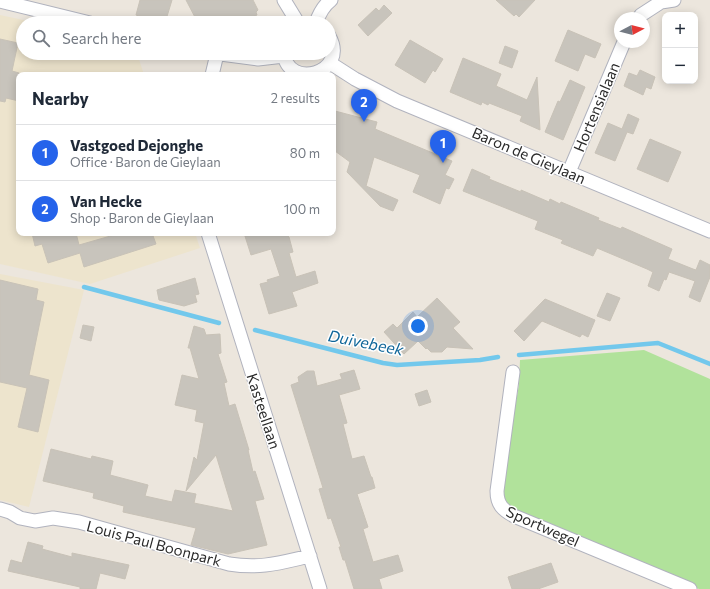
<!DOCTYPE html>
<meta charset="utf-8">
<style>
:root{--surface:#fff;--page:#f6f6f7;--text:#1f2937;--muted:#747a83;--line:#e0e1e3;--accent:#2563eb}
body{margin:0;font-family:Commissioner,sans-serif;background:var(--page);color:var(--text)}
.controls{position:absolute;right:12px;top:12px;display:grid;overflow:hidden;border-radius:8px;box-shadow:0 2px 10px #0003}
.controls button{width:36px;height:36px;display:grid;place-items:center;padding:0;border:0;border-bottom:1px solid var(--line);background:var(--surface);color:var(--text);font:20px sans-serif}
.compass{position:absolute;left:614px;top:12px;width:36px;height:36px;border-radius:50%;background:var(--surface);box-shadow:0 2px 10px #0003;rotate:83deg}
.you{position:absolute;left:418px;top:326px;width:14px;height:14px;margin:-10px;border:3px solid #fff;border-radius:50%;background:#1a73e8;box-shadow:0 0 0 6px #1a73e833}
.badge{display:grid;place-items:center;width:26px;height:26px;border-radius:50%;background:var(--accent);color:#fff;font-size:13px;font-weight:700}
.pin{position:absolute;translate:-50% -33px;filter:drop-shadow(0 1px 2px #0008)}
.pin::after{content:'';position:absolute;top:21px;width:14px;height:12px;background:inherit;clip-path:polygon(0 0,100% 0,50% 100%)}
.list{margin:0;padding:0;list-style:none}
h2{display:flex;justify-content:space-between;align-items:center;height:52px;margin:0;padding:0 16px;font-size:17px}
h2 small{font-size:13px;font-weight:400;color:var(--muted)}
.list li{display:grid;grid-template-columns:26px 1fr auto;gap:12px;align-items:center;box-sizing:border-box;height:56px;padding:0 16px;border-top:1px solid var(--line)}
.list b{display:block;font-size:15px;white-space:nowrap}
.list p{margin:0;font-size:13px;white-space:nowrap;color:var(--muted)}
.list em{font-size:13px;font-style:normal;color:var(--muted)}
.icon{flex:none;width:22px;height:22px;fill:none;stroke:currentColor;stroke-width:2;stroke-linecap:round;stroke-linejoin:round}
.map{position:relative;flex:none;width:710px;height:589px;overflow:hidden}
.search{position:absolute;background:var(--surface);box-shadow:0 2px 10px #0003;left:16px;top:16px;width:320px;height:44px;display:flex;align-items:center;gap:10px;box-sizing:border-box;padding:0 14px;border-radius:22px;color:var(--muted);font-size:15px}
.panel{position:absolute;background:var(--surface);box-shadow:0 2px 10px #0003;left:16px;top:72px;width:320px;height:164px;border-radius:8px}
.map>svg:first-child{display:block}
.education{fill:#ede4cd}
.green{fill:#b1e29b}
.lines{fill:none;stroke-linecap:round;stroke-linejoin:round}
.stream{stroke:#72c8ec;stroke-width:4.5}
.building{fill:#c8c4bc;stroke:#c8c2b7}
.street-casing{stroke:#b1b3be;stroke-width:15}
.street{stroke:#fff;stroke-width:13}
.labels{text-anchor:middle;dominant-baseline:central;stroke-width:3;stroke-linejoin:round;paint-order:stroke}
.street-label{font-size:15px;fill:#2b2b2b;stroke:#fff}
.water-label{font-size:16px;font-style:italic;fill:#106699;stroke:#fff}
</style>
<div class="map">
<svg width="710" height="589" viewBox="0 0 710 589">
<rect width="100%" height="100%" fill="#ece6dd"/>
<path class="education" d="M0,15L37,23H23V53H137L144,75H19V233H195L200,248L90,284L0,264Z
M0,274L84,290L29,507L0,500Z"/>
<path class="green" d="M644,350L710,379V589H699L510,508L504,503L501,483L519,385L520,360Z"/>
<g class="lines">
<path class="stream" d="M84,287L219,323
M255,330L383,363L397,365L480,360L498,357
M519,355L658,343L710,364"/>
</g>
<path class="building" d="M140,0H172L165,23H153V21L136,15Z
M186,0H253L258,10L256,12L257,15L248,19L250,23H198Z
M496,0H535L519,17L516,14L514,16Z
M384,5L392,13L368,36L358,25L376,8L379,11Z
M568,30L601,44L595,58L585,54L578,71L555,61Z
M0,39L18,43L12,71L19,73V101L6,98L5,102L0,101Z
M410,40L443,59L435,72L433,70L425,83L395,65Z
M505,46L518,51L512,68L499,63Z
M463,58L501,74L496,86L527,100L537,77L540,130L520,121L522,116L489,103L488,105L482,102L481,105L450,92Z
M640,70L655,77L651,89L646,87L643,95L624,86L629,73L637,76Z
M570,80L585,87L563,140L545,132L558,101L560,102Z
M335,111L377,122L375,129L452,161L445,175L454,179L449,189L446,188L440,204L413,192L420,175L374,157L366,186L398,200L393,211L380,206L347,172L350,162L335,151L336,146L333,145V120Z
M628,114L639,119L633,134L627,132L615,161L595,153L608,123L622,129Z
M650,139L681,152L668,182L637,169Z
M472,169L490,177L489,179L521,192V190L549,202L550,199L560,204L561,202L599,218L598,220L621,229L622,227L672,249L668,259L693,269L696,270L700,260L710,265V277L700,302L689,297L695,281L669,272L666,280L664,279L659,291L648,286L653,272L647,269L597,248L593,256L561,243L563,240L535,229L538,221L463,191Z
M32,233H76L79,245L121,233H152L156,244L84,267L80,253L48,263L42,244L35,246Z
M244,233H284L289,237L293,252L289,253L296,277L315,271L318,283L292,292L297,306L269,314L260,284L268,282L267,280L280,276L271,249L251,255Z
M195,278L199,294L195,295L197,302L184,306L159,300L157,290Z
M0,280L38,289L36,300L44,302L29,375L49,380L38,432L18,427L27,388L0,382Z
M607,293L620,298L610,321L597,316Z
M437,298L460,322L453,328L473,349L447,347L442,352H431L427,348L426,349L418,341L404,354L384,332L393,324L397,328L413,312L417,317Z
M545,299L595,320L588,337L582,334L580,337L542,321L524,341L514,331Z
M83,325L94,327L91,341L80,338Z
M194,326L204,329L206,335L220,334L221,353L218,354L227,382L224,383L229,406L235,404L249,450H248L253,472L255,471L264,499L255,501L267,545L228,554L191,545L196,528L123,512L124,506L93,498L94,493L43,481L51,449L91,459L92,456L113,461L110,475L148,485L145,496L172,502L175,490L196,494L194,503L233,511L216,455L186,491L194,457L197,460L204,423L195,421L197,410L175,405L182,375L199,379L190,348H188Z
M354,370L360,389L339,395L347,423L343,424L352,459L364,456L371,477H372L375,488L357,494L368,527L363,529L373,562L398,555L403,571L379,579L382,589H354L345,560H343L339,547H341L331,518L328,519L319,489L323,488L291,385L299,382L298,377L307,371H314L317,386L342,379L340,374Z
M427,390L431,402L419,406L415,394Z
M28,542L43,546L42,549L72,557V553L129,565L125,579L100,573L96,589H80V587L8,571L11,560L22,563Z
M551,563L558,582L538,589H512L508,577Z"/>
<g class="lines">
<g class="street-casing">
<path id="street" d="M284,0L298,23
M0,1L90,23
M639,18L641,15L661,2L674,0
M316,23C319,14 323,6 331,0
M213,53L258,59L284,56
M284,53C287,90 350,74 329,36
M330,63L355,79L397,101L710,231
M212,75L217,54
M569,172L624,42
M208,233L320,589
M513,372L497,491C497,505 503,510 514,516L690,589
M0,509L10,512L20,518L35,521L53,518L79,522L229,564C261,569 279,563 310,556"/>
</g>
<use href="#street" class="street"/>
</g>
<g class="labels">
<g class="street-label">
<text transform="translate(596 107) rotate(-67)">Hortensialaan</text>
<text transform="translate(529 155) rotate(23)">Baron de Gieylaan</text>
<text transform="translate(264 411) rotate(72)">Kasteellaan</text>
<text transform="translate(543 526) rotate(24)">Sportwegel</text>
<text transform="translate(154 543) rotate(15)">Louis Paul Boonpark</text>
</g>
<g class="water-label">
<text transform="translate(366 342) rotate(11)">Duivebeek</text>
</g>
</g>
</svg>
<div class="controls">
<button>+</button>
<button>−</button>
</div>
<svg class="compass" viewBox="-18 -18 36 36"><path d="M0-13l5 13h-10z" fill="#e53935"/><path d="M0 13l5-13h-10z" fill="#747a83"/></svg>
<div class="you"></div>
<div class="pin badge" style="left:443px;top:163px">1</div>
<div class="pin badge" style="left:364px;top:122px">2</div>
<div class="search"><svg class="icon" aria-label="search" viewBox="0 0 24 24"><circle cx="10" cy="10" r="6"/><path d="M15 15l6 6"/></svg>Search here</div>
<section class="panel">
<h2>Nearby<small>2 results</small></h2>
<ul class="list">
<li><span class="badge">1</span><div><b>Vastgoed Dejonghe</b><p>Office · Baron de Gieylaan</p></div><em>80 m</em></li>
<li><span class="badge">2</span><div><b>Van Hecke</b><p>Shop · Baron de Gieylaan</p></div><em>100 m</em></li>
</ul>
</section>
</div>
